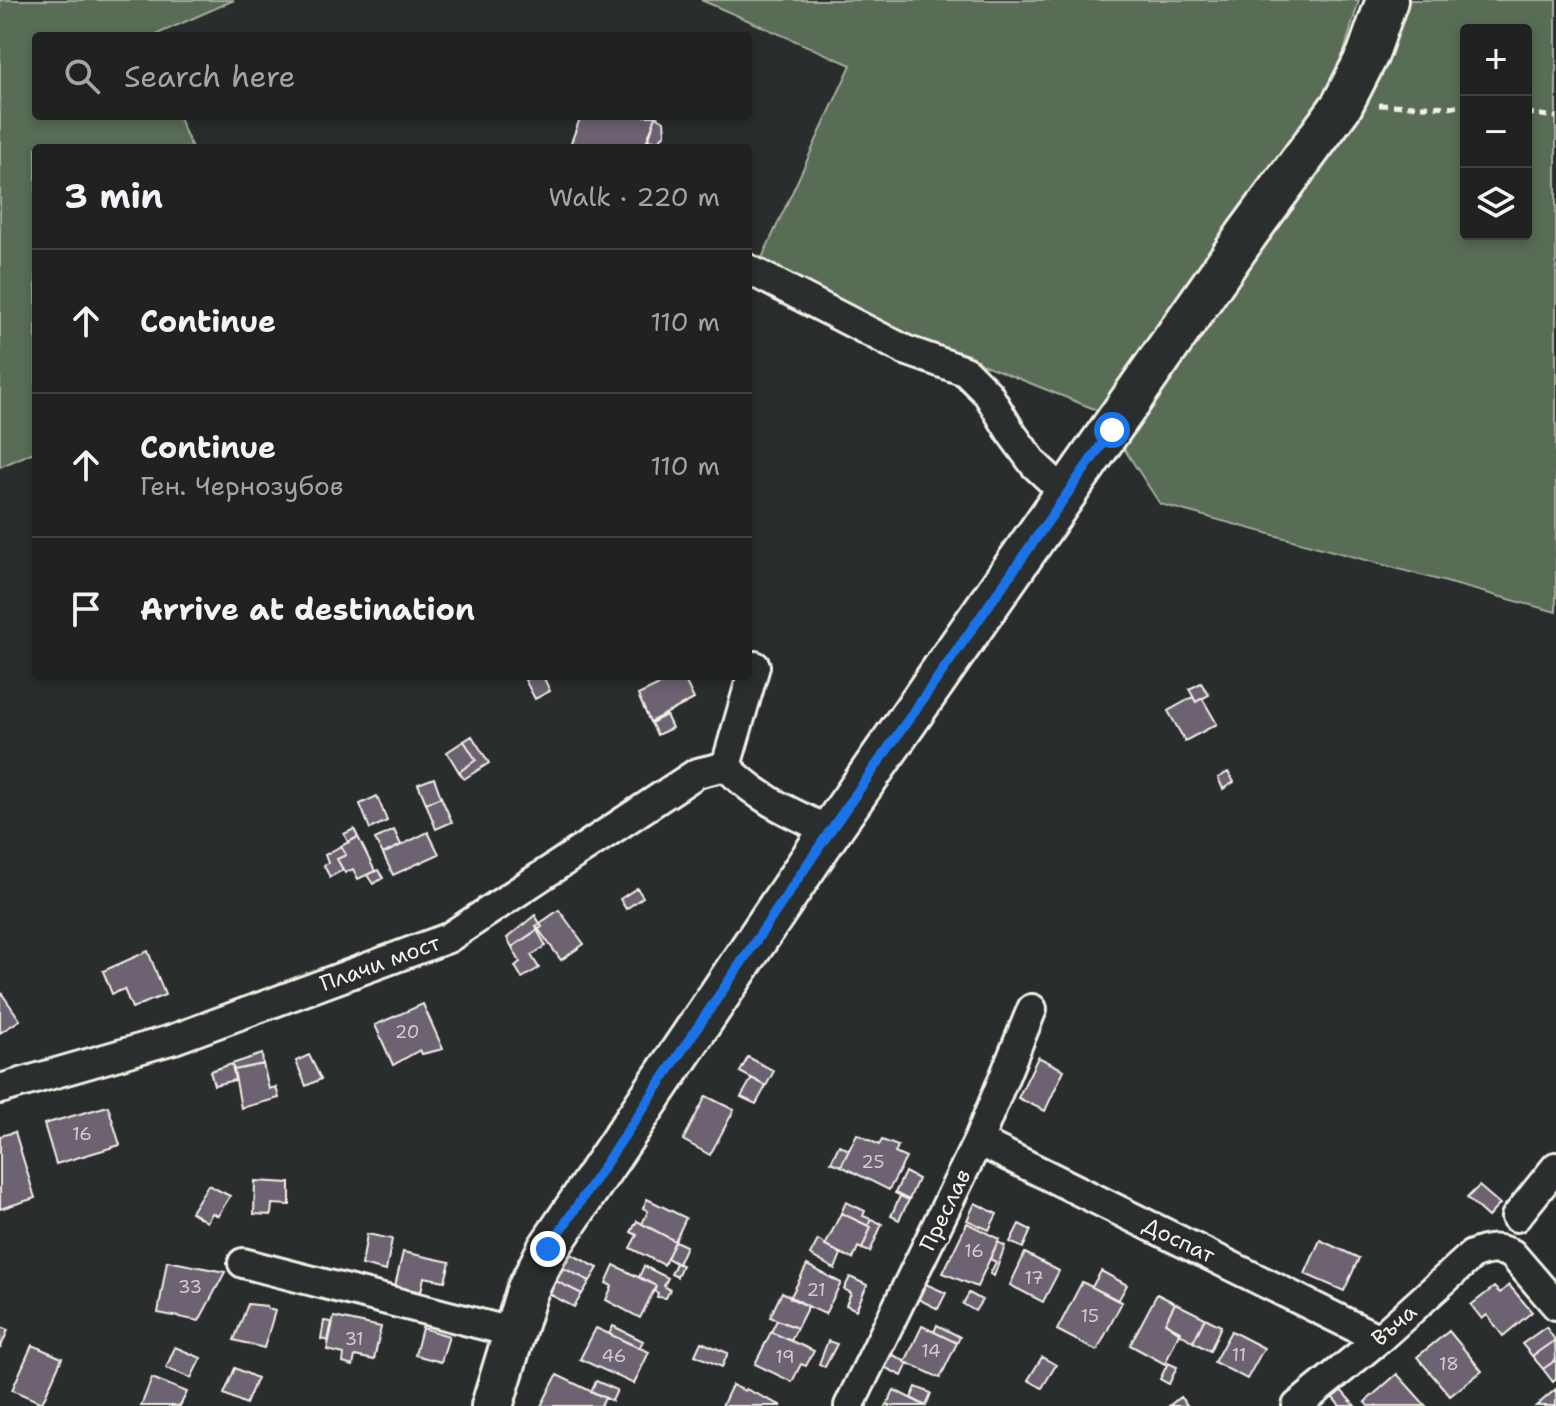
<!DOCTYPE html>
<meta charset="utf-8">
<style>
:root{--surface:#202222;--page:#2d2f2f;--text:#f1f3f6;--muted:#a2a4a5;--line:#3d3f40}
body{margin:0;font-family:"Shantell Sans",sans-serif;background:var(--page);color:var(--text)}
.controls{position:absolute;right:24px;top:24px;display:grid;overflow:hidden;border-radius:8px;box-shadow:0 4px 12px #0003}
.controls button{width:72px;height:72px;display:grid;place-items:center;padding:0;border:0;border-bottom:2px solid var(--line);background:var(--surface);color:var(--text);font:40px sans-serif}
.stop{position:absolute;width:24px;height:24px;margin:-18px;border:6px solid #1a73e8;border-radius:50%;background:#fff}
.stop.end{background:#1a73e8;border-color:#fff;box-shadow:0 2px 8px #0008}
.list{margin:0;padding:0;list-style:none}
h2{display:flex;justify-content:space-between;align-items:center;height:104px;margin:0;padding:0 32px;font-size:34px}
h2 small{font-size:26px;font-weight:400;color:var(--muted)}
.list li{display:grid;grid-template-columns:52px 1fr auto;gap:24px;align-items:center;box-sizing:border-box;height:144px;padding:0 32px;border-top:2px solid var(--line)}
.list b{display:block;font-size:30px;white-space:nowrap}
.list p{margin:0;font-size:26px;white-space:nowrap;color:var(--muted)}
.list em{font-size:26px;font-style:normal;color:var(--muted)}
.icon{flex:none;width:44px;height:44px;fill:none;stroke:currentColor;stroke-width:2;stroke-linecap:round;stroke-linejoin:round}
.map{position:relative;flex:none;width:1556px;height:1406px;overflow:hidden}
.search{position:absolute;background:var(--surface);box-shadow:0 4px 12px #0003;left:32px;top:32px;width:720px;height:88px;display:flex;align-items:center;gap:20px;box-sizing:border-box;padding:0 28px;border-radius:8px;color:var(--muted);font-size:30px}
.panel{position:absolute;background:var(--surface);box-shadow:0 4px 12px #0003;left:32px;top:144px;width:720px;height:536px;border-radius:8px}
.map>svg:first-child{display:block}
.green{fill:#586c56;stroke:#a6ae9f;stroke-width:2;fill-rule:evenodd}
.building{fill:#6c6272;stroke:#f4f1e8;stroke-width:2}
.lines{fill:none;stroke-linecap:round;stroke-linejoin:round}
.street-casing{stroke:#f4f1e8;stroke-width:34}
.secondary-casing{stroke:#f4f1e8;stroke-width:46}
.path{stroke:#f4f1e8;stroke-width:5;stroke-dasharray:8 6;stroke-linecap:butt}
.street{stroke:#2a2d2e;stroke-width:28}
.secondary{stroke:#2a2d2e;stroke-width:40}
.route{stroke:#1a73e8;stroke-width:10}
.labels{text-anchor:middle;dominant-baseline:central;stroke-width:7;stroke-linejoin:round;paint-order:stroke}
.number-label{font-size:18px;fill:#d2cdca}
.street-label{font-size:22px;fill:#f4f1e8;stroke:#2a2d2e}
</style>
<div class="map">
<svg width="1556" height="1406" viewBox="0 0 1556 1406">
<rect width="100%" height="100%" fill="#2a2d2e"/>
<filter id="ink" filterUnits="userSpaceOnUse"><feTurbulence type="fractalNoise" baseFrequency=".0125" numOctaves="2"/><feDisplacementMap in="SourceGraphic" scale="16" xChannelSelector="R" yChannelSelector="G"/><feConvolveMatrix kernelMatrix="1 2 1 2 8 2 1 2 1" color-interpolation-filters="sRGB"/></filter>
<g filter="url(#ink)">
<path class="green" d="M0,0H234L153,36H36V116H178L192,148H36V451L0,467Z
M701,0H1359L1320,135L1342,105L1365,0H1556V612L1160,504L1112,430L1312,145L1097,410L755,273L851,65ZM1466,30H1526V234H1466Z"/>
<path class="building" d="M581,116H656L644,148H569Z
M656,116L664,121L665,133L660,140L648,141Z
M523,676H543L550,691L535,699Z
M678,676H683L694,699L650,722L638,695Z
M1201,683L1209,695L1196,702L1189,689Z
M1193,697L1196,702L1202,698L1217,724L1185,741L1168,711Z
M666,715L672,728L657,735L651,723Z
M472,736L489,763L464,779L459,772L476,760L464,741Z
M464,741L476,760L459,772L447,752Z
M1228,772L1234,782L1223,789L1218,778Z
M434,778L441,797L426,803L418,784Z
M377,796L387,821L370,829L360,804Z
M441,797L452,822L436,829L426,803Z
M354,829L358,837L348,842L344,834Z
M394,830L401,845L383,854L375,839Z
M428,832L439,854L393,875L383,854Z
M358,837L375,871L358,879L353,869L345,873L337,859L346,855L341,846Z
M341,846L346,855L337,859L343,870L330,877L324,866L328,863L325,855Z
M378,870L383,878L373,884L367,875Z
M637,888L643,897L626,909L620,899Z
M559,910L584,944L561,960L536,926Z
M535,915L542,927L512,947L507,938Z
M537,930L546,946L531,955L539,968L522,978L515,966L520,962L512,947Z
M148,951L165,995L132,1008L124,989L112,994L103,971Z
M0,991L20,1020L0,1033Z
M423,1004L443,1049L422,1054L420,1050L393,1065L375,1025Z
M262,1054L263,1064L234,1070L232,1064Z
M309,1055L321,1079L306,1086L296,1061Z
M748,1057L774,1071L766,1086L740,1072Z
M1038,1057L1064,1070L1045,1111L1018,1098Z
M232,1064L235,1080L214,1085L210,1071Z
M263,1064L269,1089L276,1087L279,1098L241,1108L234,1070Z
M752,1078L766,1086L756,1104L741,1097Z
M706,1096L734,1110L710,1155L683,1140Z
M108,1106L120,1145L56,1164L44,1124Z
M15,1132L35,1198L0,1209V1136Z
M857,1134L879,1145L882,1140L898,1146L895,1153L906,1158L889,1190L841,1166Z
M839,1145L849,1150L841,1166L831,1162Z
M905,1172L918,1179L909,1200L895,1193Z
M255,1181L290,1183V1205L272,1204L271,1215L254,1214Z
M208,1185L230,1196L218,1216L212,1213L207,1222L191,1212Z
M1479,1186L1500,1204L1488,1217L1467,1198Z
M900,1196L909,1200L899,1220L891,1216Z
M647,1199L686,1218L675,1241L642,1224L648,1211L643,1208Z
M846,1202L865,1211L863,1216L871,1219L868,1226L841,1213Z
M975,1203L997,1214L989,1230L967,1220Z
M841,1213L871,1227L862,1249L858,1247L853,1259L825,1246Z
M871,1219L882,1224L870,1252L862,1249L871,1227L868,1226Z
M637,1221L675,1241L664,1265L630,1248L637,1235L631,1232Z
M967,1223L999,1239L977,1287L943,1273Z
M1019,1224L1031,1230L1023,1248L1010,1242Z
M367,1234L392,1239L386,1271L362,1265Z
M818,1240L841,1254L835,1269L810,1255Z
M1320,1240L1359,1258L1344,1291L1305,1274Z
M675,1241L686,1246L678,1264L667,1258Z
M998,1242L1005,1246L994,1276L990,1274L996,1262L990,1259Z
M403,1252L450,1262L445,1281L424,1277L421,1292L395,1286Z
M1025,1253L1059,1271L1043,1302L1010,1285Z
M571,1254L598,1268L590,1281L563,1268Z
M167,1261L225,1272L199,1321L158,1313Z
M676,1263L682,1265L677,1277L671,1274Z
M614,1265L656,1286L640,1318L606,1300L612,1286L606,1283Z
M807,1265L841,1283L825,1314L790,1298Z
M644,1266L668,1278L664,1286L670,1290L666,1298L657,1297L658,1293L654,1291L656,1286L639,1277Z
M563,1268L590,1281L582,1294L556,1281Z
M1101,1271L1127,1285L1118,1301L1092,1287Z
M850,1277L867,1285L856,1310L846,1305L851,1293L844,1289Z
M556,1281L582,1294L574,1307L549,1294Z
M919,1281L946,1293L938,1309L912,1296Z
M1082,1282L1122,1302L1097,1351L1057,1330Z
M1509,1285L1532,1312L1503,1336L1487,1315L1482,1319L1471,1305L1494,1287L1500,1293Z
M782,1292L808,1306L797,1328L770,1317Z
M969,1293L982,1300L975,1311L963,1304Z
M1157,1294L1175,1303L1165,1323L1180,1331L1165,1364L1130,1345Z
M1175,1303L1205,1318L1193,1342L1165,1323Z
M248,1304L267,1306L268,1309L275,1311L264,1348L234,1340Z
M334,1317L381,1327L374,1360L355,1356L353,1366L343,1363L344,1354L327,1350Z
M1205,1318L1221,1326L1210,1351L1193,1342Z
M777,1320L797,1328L791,1341L771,1332Z
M324,1321L332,1322L328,1341L321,1339Z
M937,1325L960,1337L957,1343L934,1332Z
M613,1326L643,1341L639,1348L609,1334Z
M922,1326L957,1343L940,1378L905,1362Z
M0,1327L8,1330L0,1349Z
M1546,1327L1555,1340L1532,1356L1522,1344Z
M422,1328L449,1336L441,1362L415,1355Z
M596,1328L649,1352L634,1384L580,1359Z
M1231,1331L1264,1348L1247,1379L1214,1362Z
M1449,1331L1482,1371L1450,1396L1417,1357Z
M771,1332L814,1351L806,1366L801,1364L792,1382L755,1364Z
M1555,1340L1556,1360L1543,1369L1532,1356Z
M828,1341L837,1344L825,1367L819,1364Z
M701,1342L728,1353L722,1367L695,1355Z
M32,1345L62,1358L42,1403L12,1390Z
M175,1347L201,1358L191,1378L166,1368Z
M886,1351L908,1363L902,1376L880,1365Z
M1042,1357L1056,1365L1042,1388L1028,1380Z
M1556,1360V1379L1553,1382L1543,1369Z
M1168,1363L1177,1367L1169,1384L1160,1379Z
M235,1368L257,1378L246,1404L224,1394Z
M1397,1374L1408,1386L1426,1406H1369L1365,1402Z
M557,1375L605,1398L601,1406H541Z
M152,1378L187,1392L180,1406H141Z
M596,1381L617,1390L612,1401L591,1391Z
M732,1385L745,1391L746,1389L782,1406H722Z
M916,1387L931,1393L926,1406L911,1398Z
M1340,1389L1355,1406H1340L1331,1396Z
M1556,1389V1406H1536Z
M894,1390L926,1406H886Z
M1180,1397L1188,1406H1169Z"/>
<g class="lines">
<g class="street-casing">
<path id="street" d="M748,269L905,350L965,371L988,394L1012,434L1034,464L1067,495
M755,666L726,766C758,799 789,812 830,831
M0,1089L174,1039L448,938L697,773L726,766
M978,1141L1379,1339
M1516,1217L1556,1167
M243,1263L515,1333
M849,1406L978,1141L1032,1009
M1297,1406L1379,1339L1472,1255C1486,1249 1497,1247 1512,1254L1556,1305"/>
</g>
<g class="secondary-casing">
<path id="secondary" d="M492,1406L527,1291L548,1249L830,831L1247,234L1342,105L1368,54L1387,0"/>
</g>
<path class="path" d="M1379,105L1466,107
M1526,113L1556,117"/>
<use href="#street" class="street"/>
<use href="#secondary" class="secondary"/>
</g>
</g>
<g class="lines" filter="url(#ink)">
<path class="route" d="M548,1249L830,831L1112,430"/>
</g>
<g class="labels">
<g class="number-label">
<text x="407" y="1032">20</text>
<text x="82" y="1134">16</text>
<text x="873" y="1162">25</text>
<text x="974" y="1251">16</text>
<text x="1034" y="1278">17</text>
<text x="190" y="1287">33</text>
<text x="816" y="1290">21</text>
<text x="1090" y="1316">15</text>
<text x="354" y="1339">31</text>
<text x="931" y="1351">14</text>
<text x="1239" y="1355">11</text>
<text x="614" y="1356">46</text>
<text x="785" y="1357">19</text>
<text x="1449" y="1364">18</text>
</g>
<g class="street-label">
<text transform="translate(380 963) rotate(-20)">Плачи мост</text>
<text transform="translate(945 1210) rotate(-64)">Преслав</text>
<text transform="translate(1179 1240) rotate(26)">Доспат</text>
<text transform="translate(1394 1325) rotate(-41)">Въча</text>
</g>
</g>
</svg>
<div class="controls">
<button>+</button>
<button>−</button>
<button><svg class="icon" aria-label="layers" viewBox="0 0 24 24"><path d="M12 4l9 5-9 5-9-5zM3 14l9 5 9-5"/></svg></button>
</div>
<div class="stop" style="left:1112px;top:430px"></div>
<div class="stop end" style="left:548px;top:1249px"></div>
<div class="search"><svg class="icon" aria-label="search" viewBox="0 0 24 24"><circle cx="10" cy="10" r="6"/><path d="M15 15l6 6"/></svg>Search here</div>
<section class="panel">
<h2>3 min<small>Walk · 220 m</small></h2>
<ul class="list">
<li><svg class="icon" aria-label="ahead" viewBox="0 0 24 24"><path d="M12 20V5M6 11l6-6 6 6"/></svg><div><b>Continue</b></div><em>110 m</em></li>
<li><svg class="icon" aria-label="ahead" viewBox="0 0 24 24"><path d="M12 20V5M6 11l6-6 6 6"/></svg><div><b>Continue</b><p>Ген. Чернозубов</p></div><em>110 m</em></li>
<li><svg class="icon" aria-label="arrive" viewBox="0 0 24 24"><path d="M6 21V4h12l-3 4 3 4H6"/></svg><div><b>Arrive at destination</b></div></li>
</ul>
</section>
</div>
